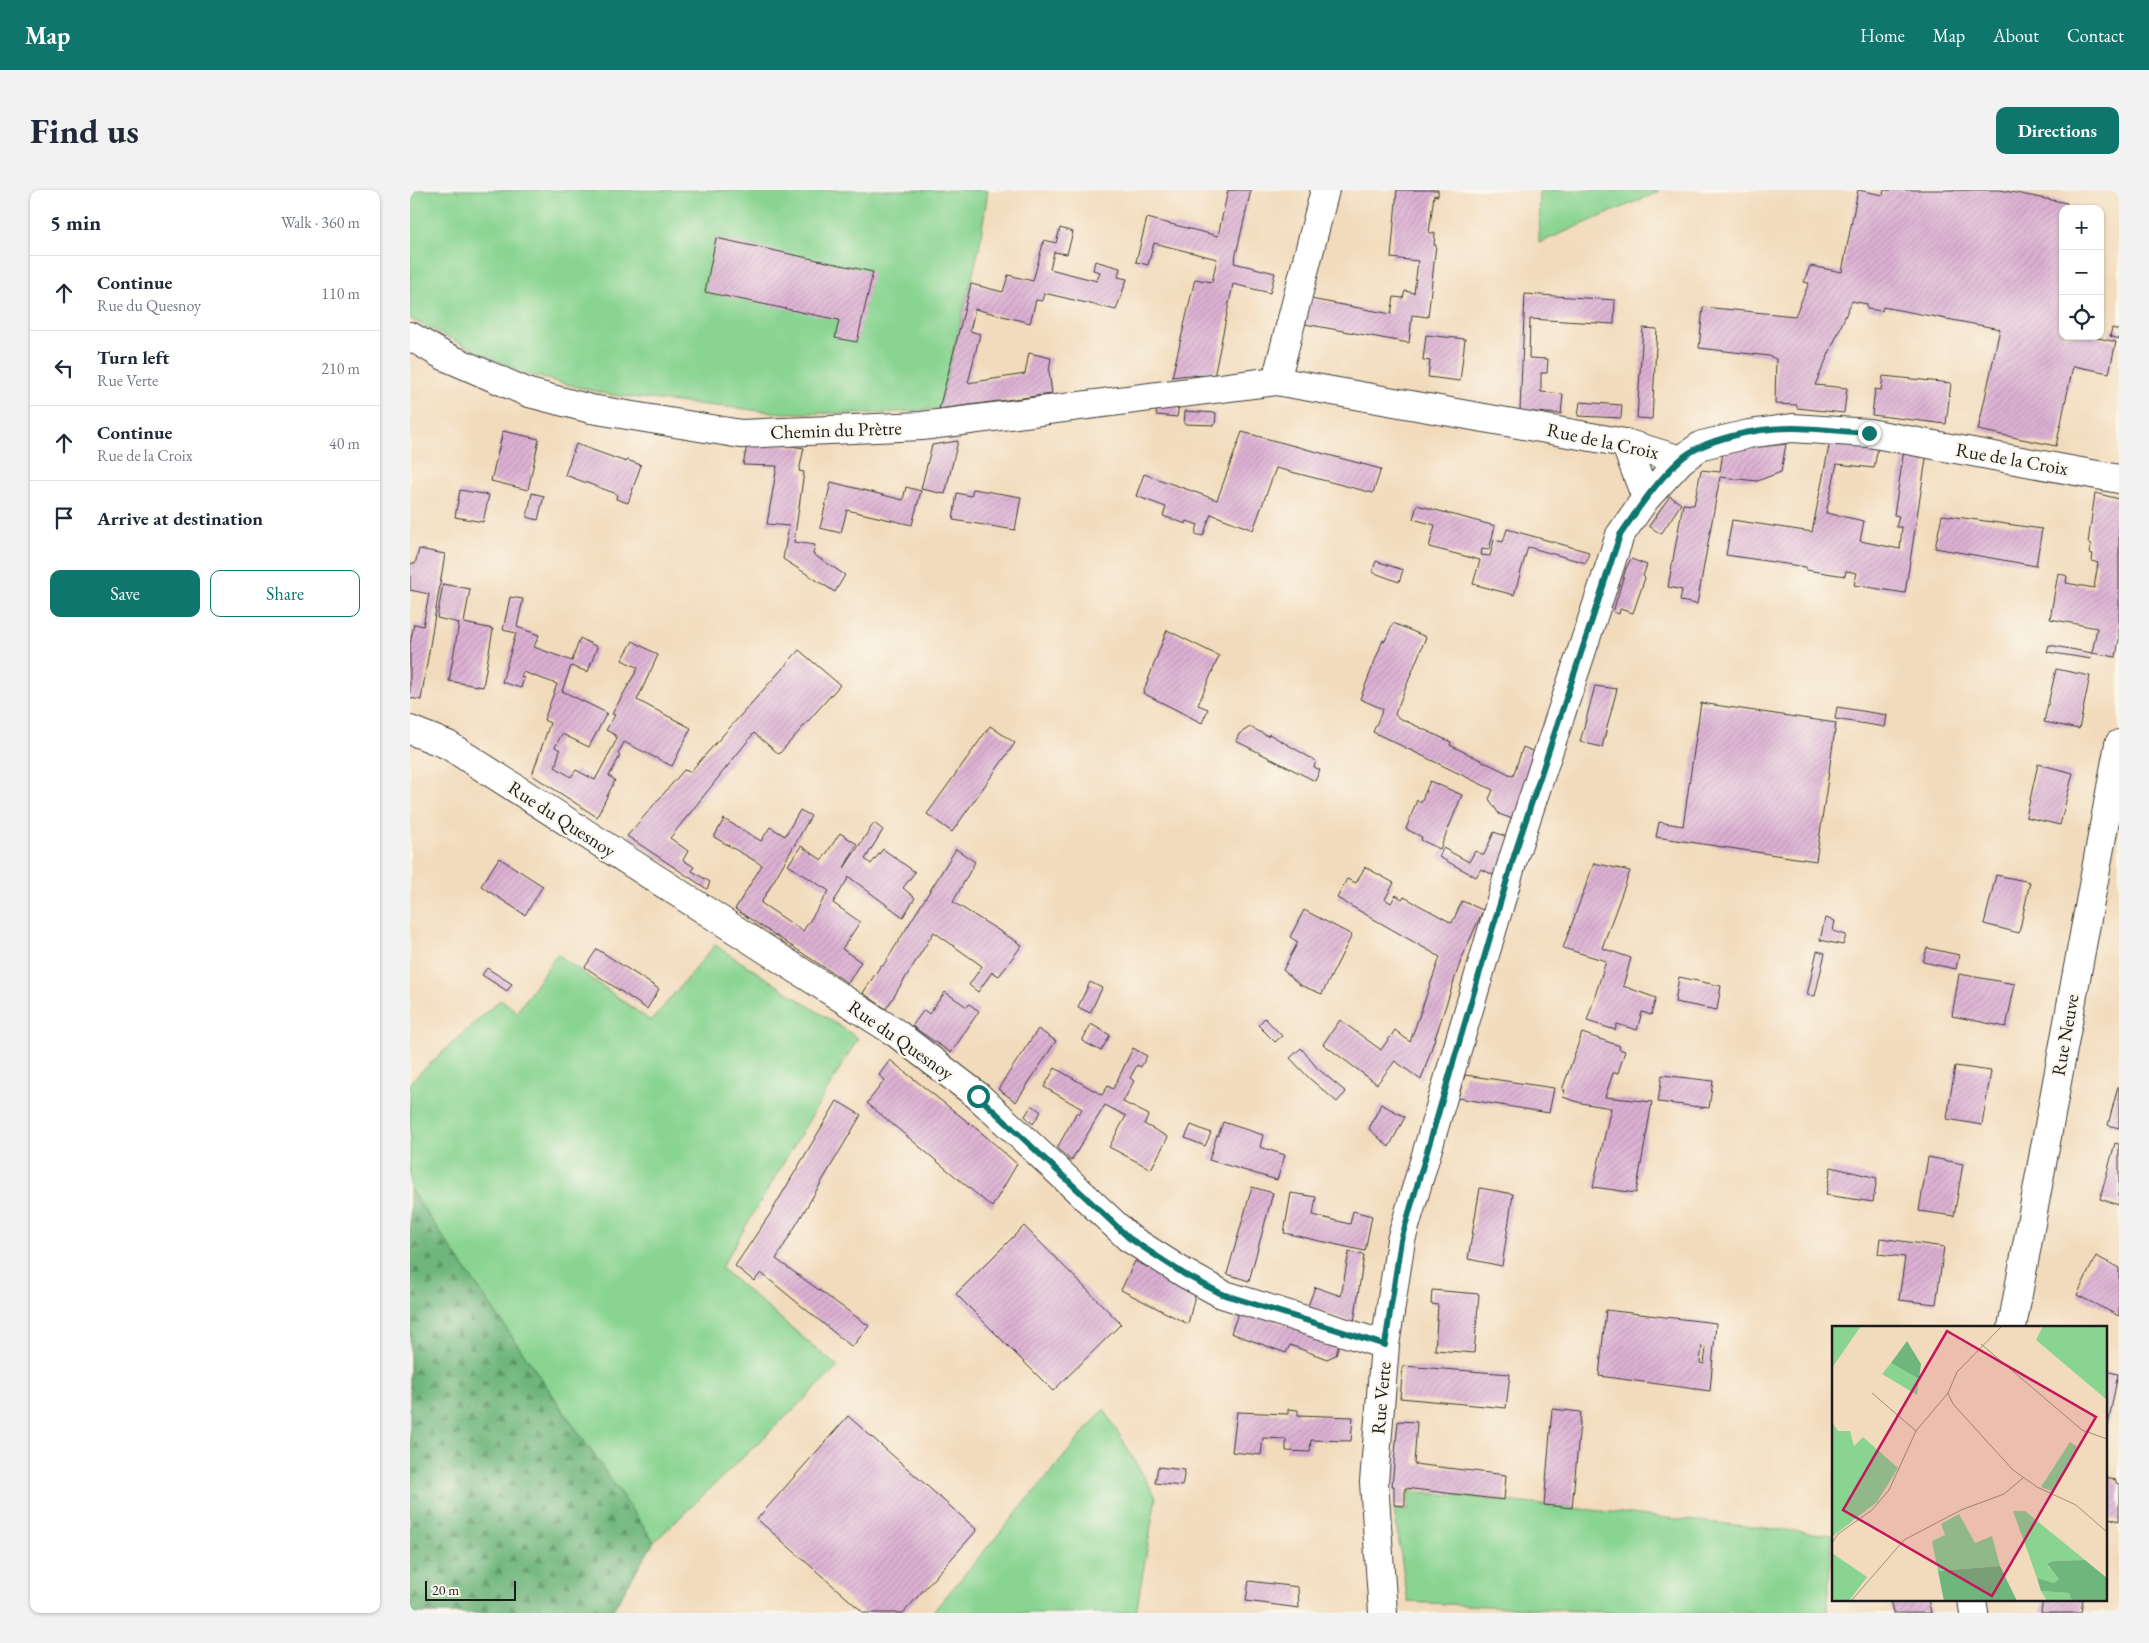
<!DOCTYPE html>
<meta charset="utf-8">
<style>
:root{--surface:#fff;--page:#f2f2f3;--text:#1f2937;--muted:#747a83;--line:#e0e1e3;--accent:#0f766e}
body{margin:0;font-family:"EB Garamond",serif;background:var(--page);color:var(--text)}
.controls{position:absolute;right:15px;top:15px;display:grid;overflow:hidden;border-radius:10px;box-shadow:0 1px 4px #0004}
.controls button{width:45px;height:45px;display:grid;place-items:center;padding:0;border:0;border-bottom:1px solid var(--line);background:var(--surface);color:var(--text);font:25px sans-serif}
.scale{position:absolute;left:15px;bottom:12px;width:91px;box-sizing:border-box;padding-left:5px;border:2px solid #1c1c1c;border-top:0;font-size:14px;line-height:18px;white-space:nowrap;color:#1c1c1c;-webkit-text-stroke:4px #fbf7ec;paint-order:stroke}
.stop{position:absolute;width:15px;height:15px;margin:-11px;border:4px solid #0f766e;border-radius:50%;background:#fff}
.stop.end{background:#0f766e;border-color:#fff;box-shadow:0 1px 5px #0008}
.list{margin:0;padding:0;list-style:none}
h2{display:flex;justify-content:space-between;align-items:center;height:65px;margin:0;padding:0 20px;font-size:21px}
h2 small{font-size:16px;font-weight:400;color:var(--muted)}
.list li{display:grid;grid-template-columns:32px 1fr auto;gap:15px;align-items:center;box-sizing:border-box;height:75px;padding:0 20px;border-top:1px solid var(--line)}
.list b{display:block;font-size:19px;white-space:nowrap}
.list p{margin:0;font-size:16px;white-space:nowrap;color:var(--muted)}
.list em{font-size:16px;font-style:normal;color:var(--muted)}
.actions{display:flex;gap:10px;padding:15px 20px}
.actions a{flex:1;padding:11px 0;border:1px solid var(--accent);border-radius:10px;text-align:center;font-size:18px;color:var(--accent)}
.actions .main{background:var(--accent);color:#fff}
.icon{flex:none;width:28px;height:28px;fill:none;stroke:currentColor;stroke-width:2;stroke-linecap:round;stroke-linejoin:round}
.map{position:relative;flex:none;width:1709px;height:1423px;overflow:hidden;border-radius:10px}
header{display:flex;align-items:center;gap:30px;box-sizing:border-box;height:70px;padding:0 25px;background:var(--accent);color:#fff}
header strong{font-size:24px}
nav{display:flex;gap:28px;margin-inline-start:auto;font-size:18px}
.intro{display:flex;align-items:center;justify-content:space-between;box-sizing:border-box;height:120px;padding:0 30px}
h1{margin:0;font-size:35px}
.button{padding:12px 22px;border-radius:10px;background:var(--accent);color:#fff;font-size:18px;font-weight:700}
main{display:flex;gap:30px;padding:0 30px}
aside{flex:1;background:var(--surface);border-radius:10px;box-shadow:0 1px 4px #0004}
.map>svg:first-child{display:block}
.grass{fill:#89d491;stroke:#527856}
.forest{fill:url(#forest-firs);stroke:#45694c}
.building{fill:url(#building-hatch);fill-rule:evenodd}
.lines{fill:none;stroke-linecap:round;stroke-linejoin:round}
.minor-casing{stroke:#3c3934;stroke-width:30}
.minor{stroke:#fff;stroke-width:28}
.route{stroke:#0f766e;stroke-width:6}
.labels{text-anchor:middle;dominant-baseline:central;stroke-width:4.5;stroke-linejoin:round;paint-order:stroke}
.street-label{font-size:19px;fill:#1c1c1c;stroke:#fbf7ec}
.inset-road{fill:none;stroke:#9c8f7c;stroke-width:1}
.view{fill:#c2185b;fill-opacity:0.15;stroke:#c2185b;stroke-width:2.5}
.inset-edge{fill:none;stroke:#1c1c1c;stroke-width:2.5}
</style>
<header>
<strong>Map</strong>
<nav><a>Home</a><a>Map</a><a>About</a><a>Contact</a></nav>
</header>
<div class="intro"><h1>Find us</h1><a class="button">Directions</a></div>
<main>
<aside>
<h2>5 min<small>Walk · 360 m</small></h2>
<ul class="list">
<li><svg class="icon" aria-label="ahead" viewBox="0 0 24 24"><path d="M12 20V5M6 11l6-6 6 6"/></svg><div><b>Continue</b><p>Rue du Quesnoy</p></div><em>110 m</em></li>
<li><svg class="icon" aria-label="left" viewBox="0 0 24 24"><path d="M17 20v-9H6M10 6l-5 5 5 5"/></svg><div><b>Turn left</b><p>Rue Verte</p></div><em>210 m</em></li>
<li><svg class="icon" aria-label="ahead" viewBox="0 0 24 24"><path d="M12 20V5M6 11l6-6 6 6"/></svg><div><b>Continue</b><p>Rue de la Croix</p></div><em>40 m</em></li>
<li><svg class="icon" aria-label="arrive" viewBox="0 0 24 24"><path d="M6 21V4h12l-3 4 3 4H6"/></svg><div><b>Arrive at destination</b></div></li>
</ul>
<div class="actions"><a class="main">Save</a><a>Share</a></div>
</aside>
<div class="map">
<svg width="1709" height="1423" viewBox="0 0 1709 1423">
<defs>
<pattern id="forest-firs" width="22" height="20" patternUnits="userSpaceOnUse" patternTransform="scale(1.25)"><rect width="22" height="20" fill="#6eb67b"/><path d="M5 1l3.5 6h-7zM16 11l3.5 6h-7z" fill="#5a9364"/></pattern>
<pattern id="building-hatch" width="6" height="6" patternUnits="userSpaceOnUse" patternTransform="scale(1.25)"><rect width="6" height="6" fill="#dcb1d3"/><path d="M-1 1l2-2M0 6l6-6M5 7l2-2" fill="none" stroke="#bc98b5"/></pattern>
</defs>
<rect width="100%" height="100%" fill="#fbf7ec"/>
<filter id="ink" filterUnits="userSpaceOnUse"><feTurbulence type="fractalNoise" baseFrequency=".02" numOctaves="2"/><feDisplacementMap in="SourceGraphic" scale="10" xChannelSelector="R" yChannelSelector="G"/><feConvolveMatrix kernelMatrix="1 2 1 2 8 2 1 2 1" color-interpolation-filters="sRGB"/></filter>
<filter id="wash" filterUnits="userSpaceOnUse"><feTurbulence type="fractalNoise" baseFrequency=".0096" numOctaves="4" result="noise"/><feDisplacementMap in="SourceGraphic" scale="20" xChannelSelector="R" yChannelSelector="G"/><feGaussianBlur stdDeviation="1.12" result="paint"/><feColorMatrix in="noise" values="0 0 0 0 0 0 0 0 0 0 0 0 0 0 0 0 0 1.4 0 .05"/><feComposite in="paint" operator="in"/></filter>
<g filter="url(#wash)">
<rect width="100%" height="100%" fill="#f2dbbc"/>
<path class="grass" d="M0,0H578L569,59L529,219L474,223H373L200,205L112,183L0,129Z
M1130,0H1248V2L1129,53Z
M305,755L448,848L311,1078L428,1177L244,1352L0,999V892L91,809L107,822L147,764L241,831Z
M694,1219L746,1307L726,1423H522Z
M999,1301L1422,1345L1417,1423H1213L998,1412L984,1320H998Z"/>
<path class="forest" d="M0,999L244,1352L201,1423H0Z"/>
<g id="blocks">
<path class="building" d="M818,0H841L824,73L865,83L860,103L823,94L804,187L780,185L762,187L785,89L802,92L807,69L744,53L738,75L726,72L737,28L808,46Z
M987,0H1028V6L1024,5L1019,43H1025L1024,55H1026L1018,127L1002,125L999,153L884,132L890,107L981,124L984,107L993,108L995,101L1004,103L1008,71L981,68Z
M1448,0L1473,5L1474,0H1590L1657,13L1656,19H1653L1651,46L1653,47V146H1679L1706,152L1699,183L1663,176L1646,256L1568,240L1590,139L1473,117L1472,121L1457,119V114L1442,111L1405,195L1437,198L1434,223L1387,218V215L1365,214L1366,169L1359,166L1289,158L1293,117L1385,126L1399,93L1394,92L1400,76L1432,82Z
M650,38L663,42L657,64L644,62L640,79L687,91L690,82L683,80L685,71L710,78L708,87L717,89L706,120L634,103L632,111L626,110L620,133L565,119L560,141L570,144L558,193L615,184L619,163L641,168L639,181L642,204L529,219L561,94L593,102L598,85L623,91L634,50L646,53Z
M306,48L463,82L447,152L425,148L429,130L295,102Z
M1115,104L1205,110L1204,134L1120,129L1119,168L1138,169L1137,183H1131V202L1153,204L1151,224L1110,221Z
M1233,138L1247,139L1242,229L1227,228Z
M1702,138L1709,140V149L1700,146Z
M1016,145L1055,149L1050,191L1018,187L1020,171L1013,170Z
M1473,186L1541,193L1536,234L1462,225L1465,199L1471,200Z
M1170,212L1212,215L1211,228L1168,226Z
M747,214L769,215L767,227L746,225Z
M775,221L806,223L805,235L774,234Z
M93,241L129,249L118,300L81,291Z
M832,242L971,279L963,303L866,278L843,340L801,324L793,346L785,344L788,335L777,331L776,334L753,326L756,317L726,306L734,284L807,310Z
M548,251L535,304L511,299L522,255Z
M1420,251L1468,257L1464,278L1427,274L1416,323L1454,331L1450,351L1490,359L1492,337H1486L1489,326L1484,325L1494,260L1517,263L1495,403L1444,395L1447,383L1436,381L1435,386L1396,380V377L1316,365L1322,330L1402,342Z
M166,254L216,272L217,270L231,275L218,313L206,309L207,304L155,285Z
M1376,254L1371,282L1347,291L1310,287L1287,414L1270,411L1272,400L1258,397L1273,314L1284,315L1291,280L1310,282L1313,261Z
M337,255H374L394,258L389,281L394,282L384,352L405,355L403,364L435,385L425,402L373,369L379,336L357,334L367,276L333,275Z
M421,292L493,310L496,297L511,301L502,335L437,320L431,343L410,338Z
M563,299L611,307L605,340L543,330L547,303L561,306Z
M50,300L79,305L73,332L45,327Z
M122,303L134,306L128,330L117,327Z
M1685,303L1709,309V449L1706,467L1682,463L1687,438L1640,429L1648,383L1657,386L1656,393L1684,398L1688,373L1682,371L1683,364L1679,363L1681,354L1678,353Z
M1260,306L1271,314L1251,344L1239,336Z
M1007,315L1085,336L1079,360L1072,359L1071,365L1080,366L1084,350L1093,352L1097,339L1179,362L1176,373L1118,357L1104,405L1063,394L1070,370L1019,357L1025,335L1003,329Z
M1532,325L1632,339L1626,376L1525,358Z
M9,359L35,364L11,510L0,508V454L4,434L13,436L19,404L0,400V373L5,374Z
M1221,369L1237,375L1233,386L1235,388L1223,423L1210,419L1209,424L1203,422L1216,378Z
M966,371L993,380L989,392L962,382Z
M33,394L60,399L54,433L83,439L73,497L39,491L49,433L27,428Z
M100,407L113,409L107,437L129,445L124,457L162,471L170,448L187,457L178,482L161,476L152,501L197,523L179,557L152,544L145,557L150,560L145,577L161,587L166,580L185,590L207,549L205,545L196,540L205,525L202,524L228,478L212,470L223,451L248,465L227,510L281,538L262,576L214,552L208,564L210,566L199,586L205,590L187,627L122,585L140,533L134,530L147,494L113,482L111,487L114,488L111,498L92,492L106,443L93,440Z
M983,433L1016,447L985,524L987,527L1041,552L1040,555L1103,586L1113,557L1130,564L1108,631L1089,624L1079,609L1083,600L963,542L973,519L950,509L973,450L975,451Z
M757,440L809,466L788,515L798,519L792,533L733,503Z
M1639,455L1682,463L1681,469L1637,462Z
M389,460L430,495L369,564L344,543L260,648L278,661L273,670L284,677L282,681L300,692L297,699L217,646L274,580L280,582Z
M1646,479L1680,486L1669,539L1634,532Z
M1185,496L1207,499L1192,557L1170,552Z
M1291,513L1426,533L1406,671L1246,647L1249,632L1273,636Z
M1427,517L1477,525L1475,537L1425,529Z
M580,536L605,553L542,642L517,624Z
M840,537L858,546L859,544L906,571L904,577L910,580L905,591L826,551L829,544Z
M1628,574L1663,583L1650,635L1616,627Z
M1020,591L1052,605L1030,659L1011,650L1012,647L996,639L1007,610L1011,612Z
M390,620L401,626L351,713L393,741L419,701L378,675L391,656L412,670L430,643L447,654L434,678L464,633L473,640L455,669L461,674L473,659L505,682L493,698L505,708L493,727L439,687L423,713L450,732L432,759L451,772L438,793L325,719L352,675L304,647L314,629L351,651L360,637L375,646Z
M1084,642L1102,649L1088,687L1071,679L1066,687L1029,667L1033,658L1059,672L1065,661L1074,665Z
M546,659L565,672L543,712L612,755L589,786L582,782L568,802L559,795L572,776L524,742L476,819L453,803L471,775L473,776Z
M89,668L133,696L115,725L71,696Z
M1184,673L1220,681L1192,758L1221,768L1213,796L1246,808L1241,825L1232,822L1227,840L1207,834L1205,840L1177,831L1196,771L1153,758Z
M955,677L984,693L975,709L981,713L986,705L992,709L994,707L1042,733L1052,711L1073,720L1051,770L1011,890L985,871L967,894L913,854L930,830L971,860L985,840L1000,852L1030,767L927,708L937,689L946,693Z
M1586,685L1620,692L1609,743L1574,734Z
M894,720L942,745L912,804L890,795L873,780L888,752L880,747Z
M1415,728L1425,731L1423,741L1436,745L1433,755L1410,750Z
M1517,758L1549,765L1546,779L1513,772Z
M187,759L249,799L237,819L175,777Z
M1407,761L1415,763L1405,806L1397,805Z
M77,778L102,794L97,801L72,785Z
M1549,784L1605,794L1596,837L1542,826Z
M1269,787L1311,796L1307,820L1265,812Z
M680,792L692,798L680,823L668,817Z
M535,802L557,817L559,814L569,821L541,863L502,836L514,820L519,824Z
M855,828L872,846L865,852L848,835Z
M681,834L700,845L691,861L672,851Z
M628,839L646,851L606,912L588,899Z
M1172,843L1210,856L1209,859L1215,861L1208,883H1203L1195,907L1242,912L1226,1003L1183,997L1201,918L1171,913L1153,907L1155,900H1152Z
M723,858L737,866L731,877L727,875L720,888L724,891L713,912L739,925L734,934L758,947L741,979L699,957L716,926L695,915L661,971L647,958L667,922L669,924L672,919L634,897L645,878L692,905L698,896L703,899Z
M891,858L907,878L936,902L927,912L899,888L880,868Z
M480,870L573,944L607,974L582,1017L457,913L475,890L469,885Z
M1545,876L1581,881L1572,935L1537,929Z
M1055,885L1144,898L1139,923L1048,908Z
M1252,885L1303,891L1299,918L1248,912Z
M1708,896H1709V938L1698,935Z
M427,911L451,925L366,1069L459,1136L442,1157L351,1083L344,1091L325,1076L360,1024Z
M971,914L995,927L979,957L959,939Z
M622,915L631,922L623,934L615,926Z
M813,932L853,945L850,957L875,965L867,990L799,970L807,945L808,946Z
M781,935L801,943L795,956L775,948Z
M1705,953L1709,954V1015L1690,1009Z
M1518,967L1553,974L1544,1026L1509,1021Z
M1421,977L1467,988L1463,1012L1416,1005Z
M842,997L863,1003L839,1091L817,1084Z
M1070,998L1103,1004L1092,1076L1058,1069Z
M881,1003L906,1007L903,1025L940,1034L943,1021L962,1026L955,1061L874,1043Z
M614,1036L711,1134L643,1201L546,1104Z
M1470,1048L1534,1057L1526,1114L1489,1110L1495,1067L1468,1064Z
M939,1062L954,1065L944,1132L898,1116L905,1097L931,1106Z
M1686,1066L1709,1078V1126L1667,1105Z
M725,1071L786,1101L778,1134L711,1100Z
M1022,1100L1069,1104L1064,1163L1025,1160L1028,1115L1021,1114Z
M830,1118L929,1155L926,1165L917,1169L880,1155L876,1163L821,1143Z
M1196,1120L1306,1133L1300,1201L1189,1186ZM1292,1156L1296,1158L1294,1174L1290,1173Z
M993,1176L1100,1184L1096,1218L990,1208Z
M1695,1181L1708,1184L1696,1245H1695Z
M878,1219L888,1220V1225L943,1227L941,1251L901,1250L900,1262L876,1261V1249L853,1248L851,1265L822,1262L827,1222L878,1224Z
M1142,1219L1171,1222L1162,1318L1134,1315Z
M438,1226L567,1340L493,1423H454L347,1329Z
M988,1231L1007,1232L1004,1274L1096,1285L1094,1310L995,1298V1316L984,1315V1296H982Z
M748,1277L775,1280L772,1296L745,1293Z
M1695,1288L1706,1290V1293L1709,1294V1331L1699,1328L1696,1342Z
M839,1391L888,1397L889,1418L836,1411Z
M1480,1409H1518L1521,1423H1483Z
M1633,1409H1673L1671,1423H1631Z"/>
</g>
</g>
<g filter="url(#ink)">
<use href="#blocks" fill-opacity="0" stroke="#3c3934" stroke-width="1"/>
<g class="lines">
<g class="minor-casing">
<path id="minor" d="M915,0L866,191L1215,253L1271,270L1292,255L1339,244L1382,238L1459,243L1709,289
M0,146L34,166L119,203L181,219L331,244L512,236L866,191
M1215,253L1236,308
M0,540L38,555L486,843L568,906L719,1048L774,1083L812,1104L975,1155
M1602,1137L1709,554
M1562,1409L1564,1423
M973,1423L964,1292L975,1155L991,1050L1104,666L1210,345L1236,308L1271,270"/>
</g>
<use href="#minor" class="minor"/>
</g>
</g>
<g class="lines" filter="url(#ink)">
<path class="route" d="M568,906L719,1048L774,1084L812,1104L975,1155L991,1050L1104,666L1210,345C1228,319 1246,292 1270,270C1294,248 1350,238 1383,238C1408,238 1434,242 1459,243"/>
</g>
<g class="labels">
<g class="street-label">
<text transform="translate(426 240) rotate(-2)">Chemin du Prètre</text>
<text transform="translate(1193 251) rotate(12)">Rue de la Croix</text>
<text transform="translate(1602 269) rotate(10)">Rue de la Croix</text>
<text transform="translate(152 629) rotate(33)">Rue du Quesnoy</text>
<text transform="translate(1655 845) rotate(-80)">Rue Neuve</text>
<text transform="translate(491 850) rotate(35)">Rue du Quesnoy</text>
<text transform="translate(971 1208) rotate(-85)">Rue Verte</text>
</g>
</g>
<g transform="translate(1422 1136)">
<rect width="275" height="275" fill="#f2dbbc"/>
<path d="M0,0H29L0,42ZM211,0H275V74L204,14ZM59,37L87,53L85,69L50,48ZM0,96L6,105H18L22,120L31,111L66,142L45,176L0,211ZM238,116L247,122L220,165L209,161ZM181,185H193L253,234L222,235L215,239L227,253L222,257L205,252ZM127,188L143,217L160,210L168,240L106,245L100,215L113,209L109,198ZM0,227L35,251L17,275H0ZM209,265L237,267L240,275H215Z" fill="#89d491"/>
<path d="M75,15L89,38L87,53L59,37ZM253,234L275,252V275H240L237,267L209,265L205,252L222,257L227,253L215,238L222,235ZM168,240L185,275H112L106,245Z" fill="#6eb67b"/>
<path class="inset-road" d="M149,18L250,104L275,113M40,67L84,105L116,67L125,46L170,0M116,67L121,78L181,144L205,161L244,179L275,206M0,217L6,208L40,184L57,164L84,105M19,275L72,214L129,184L172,168L191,152"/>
<path class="view" d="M115,5L264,91L160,270L11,184Z"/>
<rect width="275" height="275" class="inset-edge"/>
</g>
</svg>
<div class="controls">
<button>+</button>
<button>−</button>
<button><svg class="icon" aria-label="locate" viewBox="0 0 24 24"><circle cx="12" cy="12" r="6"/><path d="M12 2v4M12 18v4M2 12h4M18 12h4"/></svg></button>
</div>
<div class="scale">20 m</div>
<div class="stop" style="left:568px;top:906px"></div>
<div class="stop end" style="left:1459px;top:243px"></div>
</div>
</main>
